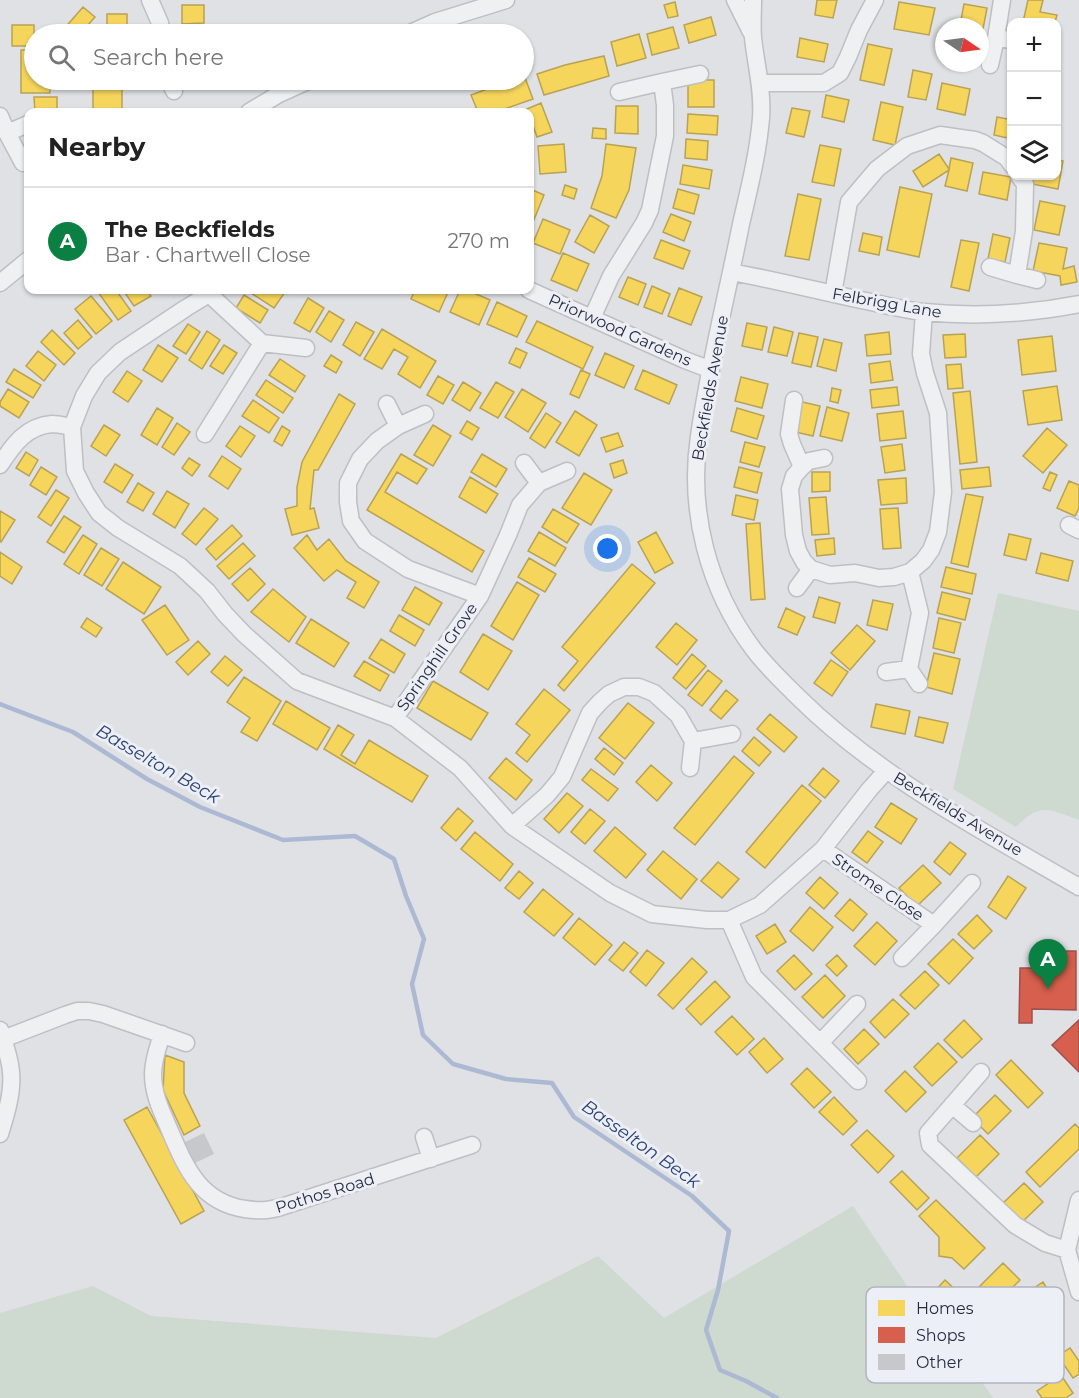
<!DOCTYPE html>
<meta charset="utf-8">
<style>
:root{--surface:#fff;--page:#f6f6f6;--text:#222;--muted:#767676;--line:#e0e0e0;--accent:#0b8043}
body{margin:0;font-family:Montserrat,sans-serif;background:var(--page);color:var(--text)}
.controls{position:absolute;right:18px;top:18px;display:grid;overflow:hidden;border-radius:12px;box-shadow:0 2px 4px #0004}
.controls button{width:54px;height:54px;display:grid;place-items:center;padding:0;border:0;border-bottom:2px solid var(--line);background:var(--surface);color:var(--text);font:30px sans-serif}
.compass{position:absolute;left:935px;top:18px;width:54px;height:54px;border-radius:50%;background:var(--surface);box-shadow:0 2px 4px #0004;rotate:103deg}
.you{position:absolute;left:608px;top:549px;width:21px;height:21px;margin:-15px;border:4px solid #fff;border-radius:50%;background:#1a73e8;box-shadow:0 0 0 9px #1a73e833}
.badge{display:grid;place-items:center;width:39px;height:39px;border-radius:50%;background:var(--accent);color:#fff;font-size:20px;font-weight:700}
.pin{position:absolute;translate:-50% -50px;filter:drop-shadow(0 2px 3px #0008)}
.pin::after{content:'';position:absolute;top:32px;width:21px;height:18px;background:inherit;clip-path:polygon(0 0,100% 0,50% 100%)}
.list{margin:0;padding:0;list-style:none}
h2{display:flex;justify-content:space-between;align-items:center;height:78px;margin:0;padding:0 24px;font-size:26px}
h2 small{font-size:20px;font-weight:400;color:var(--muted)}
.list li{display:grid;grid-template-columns:39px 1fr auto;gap:18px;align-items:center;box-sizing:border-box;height:108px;padding:0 24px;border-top:2px solid var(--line)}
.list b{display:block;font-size:22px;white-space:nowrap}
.list p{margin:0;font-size:20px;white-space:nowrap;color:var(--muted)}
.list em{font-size:20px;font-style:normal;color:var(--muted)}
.icon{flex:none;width:33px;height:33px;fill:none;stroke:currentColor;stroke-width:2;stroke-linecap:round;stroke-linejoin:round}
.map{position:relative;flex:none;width:1079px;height:1398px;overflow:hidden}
.search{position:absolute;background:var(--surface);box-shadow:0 2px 4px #0004;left:24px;top:24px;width:510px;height:66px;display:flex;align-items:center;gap:15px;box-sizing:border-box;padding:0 21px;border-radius:33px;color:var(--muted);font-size:22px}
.panel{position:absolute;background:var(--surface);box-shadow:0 2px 4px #0004;left:24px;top:108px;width:510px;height:186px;border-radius:12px}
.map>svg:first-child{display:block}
.green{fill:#ced9d0}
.homes{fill:#f6d55c;stroke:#b8a254;stroke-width:1.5}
.shops{fill:#d6604d;stroke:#a15049;stroke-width:1.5}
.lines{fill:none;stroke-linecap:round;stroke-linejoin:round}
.stream{stroke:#acb9d3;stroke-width:4.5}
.building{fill:#c6c8cc}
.minor-casing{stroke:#bebfc3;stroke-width:19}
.minor{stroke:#eff0f2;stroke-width:16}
.labels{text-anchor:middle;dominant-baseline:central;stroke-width:6;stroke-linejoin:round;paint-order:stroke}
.street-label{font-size:16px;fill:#262c40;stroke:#edeff6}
.water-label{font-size:18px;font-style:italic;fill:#2e4476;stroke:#edeff6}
.key{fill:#edeff6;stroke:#b1b4bf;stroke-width:1.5}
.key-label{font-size:16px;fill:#262c40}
</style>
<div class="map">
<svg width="1079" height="1398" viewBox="0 0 1079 1398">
<rect width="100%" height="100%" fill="#e0e1e5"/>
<path class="green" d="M998,593L1079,611V820C1049,809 1040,802 1016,827L953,789Z
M853,1206L935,1327L982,1382L993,1398H0V1313L93,1286L151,1316L436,1338L598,1256L664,1318Z"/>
<path class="homes" d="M817,0H837L833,18L815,15Z
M1028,0H1043L1040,12L1057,15L1055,22H1023Z
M675,2L678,16L668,18L664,5Z
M899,2L935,8L929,35L894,29Z
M964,4L987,8L983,29H980V27L960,25Z
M182,5H204V23L182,24Z
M83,7L95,17L80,34H68L63,30Z
M107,14H127V33H107Z
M711,17L716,35L689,43L684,25Z
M12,25H34V46H12Z
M673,27L679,48L652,55L647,34Z
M186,28H208V34H186Z
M639,34L646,58L617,66L611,42Z
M800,38L828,44L824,62L797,57Z
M868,44L892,49L884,85L860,80Z
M21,50H34V80H50V93H21Z
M604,56L609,76L544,95L537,74L565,65Z
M913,70L932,74L926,100L908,97Z
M524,75L533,99L496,112H478L471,95L512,80H524Z
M93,80H122V112H93Z
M688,80H714V107H688Z
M942,83L970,89L965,115L937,109Z
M826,95L849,100L844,122L822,117Z
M34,97H57V112H35Z
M881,102L903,107L895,145L873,140Z
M541,103L552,132L537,137L530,117V112H528L527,109Z
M616,106H638V134L615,133Z
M792,108L810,111L804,137L786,133Z
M688,114L718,116L717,135L687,133Z
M997,117L1012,120V139L994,135Z
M593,128L606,129V139L592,138Z
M686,139L708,141L707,160L685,158Z
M564,144L566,172L540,174L538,146Z
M606,144L636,148L629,190L616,218L591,208L602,176Z
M820,145L841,149L834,186L812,182Z
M939,154L949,169L951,158L973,163L967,191L945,186L949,170L923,187L913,171Z
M1056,159L1063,161L1058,189L1027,183L1029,176H1056Z
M683,165L712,170L709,189L680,184Z
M983,172L1011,177L1007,200L979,194Z
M565,185L577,189L574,199L562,195Z
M900,187L932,194L919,257L887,250Z
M530,189L544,195L533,222L530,220Z
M678,189L699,195L694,214L673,208Z
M798,194L821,199L809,260L785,256Z
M1040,201L1065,206L1059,235L1034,230Z
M671,214L691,222L684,241L663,232Z
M590,215L609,226L594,253L575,242Z
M543,219L570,230L560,254L533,243Z
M863,233L882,237L879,255L859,251Z
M993,234L1010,238L1005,262L988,259Z
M661,240L690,251L683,269L654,258Z
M961,240L979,243L969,291L951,287Z
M1039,243L1067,248L1063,269L1074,266L1077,282L1061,285L1060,276L1033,271Z
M563,253L589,264L577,291L551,280Z
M628,277L646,284L638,305L619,297Z
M652,286L670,294L662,314L644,307Z
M679,288L702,297L691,325L668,316Z
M101,290H116L131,311L118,320L98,292Z
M123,290H146L151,296L134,306Z
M253,290H282L285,292L274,308L251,293Z
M415,290H449L439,312L411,299Z
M460,290H467L490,300L479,325L450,312Z
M244,295L268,310L260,323L236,308Z
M91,296L112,321L96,334L75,309Z
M308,298L324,308L310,332L294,323Z
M497,302L527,316L517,337L487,324Z
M329,311L344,320L331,342L316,332Z
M78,320L92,337L78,349L64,333Z
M537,321L593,347L583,369L526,342Z
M356,322L374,332L360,356L343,345Z
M747,323L767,327L762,350L742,346Z
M188,324L200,332L186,354L173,346Z
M774,327L793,332L787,356L768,352Z
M382,329L436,361L420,388L398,374L408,357L394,349L382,369L364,359Z
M52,330L75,353L64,365L41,342Z
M207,331L220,340L202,369L189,360Z
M889,332L891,354L867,356L865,335Z
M799,333L818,337L811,367L792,363Z
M965,334L966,357L945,358L943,335Z
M1052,336L1056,371L1022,375L1018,340Z
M824,339L842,343L836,371L817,366Z
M158,345L178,358L162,382L143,370Z
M224,345L237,353L223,374L210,366Z
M516,348L527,353L520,368L509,363Z
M38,351L56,365L44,381L26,366Z
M605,353L634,366L624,388L595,375Z
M331,355L342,362L336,373L324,366Z
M280,359L305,376L295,392L269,375Z
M890,361L893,380L871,383L869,364Z
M961,364L963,388L948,389L946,365Z
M14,369L41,385L33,398L6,382Z
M581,370L590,374L579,398L570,394Z
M643,370L677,385L669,404L635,389Z
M127,371L142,381L128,402L113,392Z
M438,376L454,385L443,404L427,395Z
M741,377L768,384L762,408L735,401Z
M266,380L293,398L283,413L256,395Z
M463,382L481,393L470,411L452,400Z
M496,382L514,392L498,418L480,408Z
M1057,386L1062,420L1028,425L1023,391Z
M897,387L899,405L872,408L870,390Z
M832,388L841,390L838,403L830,401Z
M8,389L29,402L19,418L0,406V402Z
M522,389L546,403L528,432L505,417Z
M970,391L977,462L960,464L953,393Z
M339,394L355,404L318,470H314L310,509L314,508L319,528L292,535L285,509L297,506V487L302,462Z
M253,400L279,418L269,433L242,416Z
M798,401L820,406L813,436L791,431Z
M827,407L849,413L842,441L820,436Z
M157,408L173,418L157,445L141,435Z
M737,408L764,416L757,439L731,431Z
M575,411L597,425L579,456L556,442Z
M903,411L906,438L880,441L877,414Z
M546,413L561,423L545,448L530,438Z
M467,421L479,428L472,440L460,433Z
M177,423L190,432L174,455L162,447Z
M104,425L120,435L106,456L91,446Z
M433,425L451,436L433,466L414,455Z
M240,426L255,436L241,457L226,446Z
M282,426L290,431L282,446L274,441Z
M1047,428L1067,445L1043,473L1023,456Z
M618,433L623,446L606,452L601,438Z
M745,442L765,447L759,467L740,462Z
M902,444L905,470L885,473L881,447Z
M26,452L38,460L29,476L16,468Z
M401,454L427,469L417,484L397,472L385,492L484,551L472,572L367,510Z
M482,454L507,469L496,487L471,472Z
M222,456L241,469L228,489L209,476Z
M189,458L200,465L192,476L182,468Z
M623,460L627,473L614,478L610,464Z
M115,464L133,475L122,493L104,482Z
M41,467L57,477L46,495L30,485Z
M739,467L762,473L757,493L734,487Z
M989,467L991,486L962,489L960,470Z
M812,472H830V491L812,492Z
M1050,472L1057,475L1050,491L1043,488Z
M584,473L612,490L591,525L562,508Z
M470,477L498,494L486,513L459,497Z
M906,478L907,503L881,505L878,480Z
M1069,481L1079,485V508L1075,516L1057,508Z
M138,483L154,493L143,511L127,502Z
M56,490L69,498L51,526L38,517Z
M167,491L189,504L175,528L153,514Z
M966,494L983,497L968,567L951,563Z
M736,495L758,500L754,520L732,515Z
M826,497L829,534L812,535L809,498Z
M204,508L218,519L196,545L182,534Z
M898,508L901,548L883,549L880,509Z
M553,509L579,524L567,543L542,527Z
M0,511L15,520L1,542L0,541Z
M64,516L81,527L64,553L47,542Z
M760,523L765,599L751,600L746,524Z
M232,525L242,536L216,560L206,549Z
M539,532L566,548L555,566L528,551Z
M656,532L673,563L655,573L638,542Z
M1009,534L1031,539L1026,560L1004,555Z
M83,535L97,544L79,574L64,564Z
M307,535L317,550L329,539L346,561L379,582L364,608L347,598L356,582L337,570L324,581L294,548Z
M834,538L835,554L817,556L815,540Z
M243,543L255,556L229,579L217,566Z
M101,548L119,559L102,586L84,575Z
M0,552L22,567L12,584L0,576Z
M1041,553L1073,561L1068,581L1036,573Z
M529,558L556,574L545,592L518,577Z
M123,562L161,587L144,614L106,589Z
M632,564L655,583L564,691L558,685L578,661L562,647Z
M946,567L976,574L972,594L941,587Z
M250,568L265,584L248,601L232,584Z
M517,582L539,595L513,640L491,626Z
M415,587L442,603L429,625L402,610Z
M273,589L306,617L289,642L251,612Z
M942,592L970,599L965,620L937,613Z
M819,597L840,603L835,623L813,617Z
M873,600L893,604L887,630L867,625Z
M165,605L189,640L167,655L142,620Z
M786,608L805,617L797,635L778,627Z
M399,615L424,630L415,646L390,631Z
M87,618L102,628L96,637L81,627Z
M939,618L961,623L954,653L933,648Z
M311,619L349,643L334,667L296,643Z
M676,623L697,640L677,665L656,647Z
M857,625L875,641L850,670L831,653Z
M483,634L512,651L488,690L460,672Z
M381,639L405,654L394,673L369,658Z
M198,641L210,654L188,675L176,662Z
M934,653L960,659L952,694L926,687Z
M692,654L706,666L686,689L673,678Z
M225,656L242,670L228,686L211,672Z
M831,660L848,672L832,696L814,683Z
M364,661L389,675L380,691L354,676Z
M708,670L722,681L702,706L688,695Z
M244,677L281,701L257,741L241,732L250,718L227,702Z
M433,681L488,713L471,740L417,708Z
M544,689L570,710L527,762L516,753L530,735L516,724Z
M726,690L738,700L721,719L710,710Z
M286,701L330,728L317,750L273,724Z
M628,703L654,723L625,759L599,738Z
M876,704L910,711L905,734L871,727Z
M770,714L797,737L784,752L757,729Z
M919,717L948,723L943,743L915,736Z
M338,725L354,735L341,755L355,764L369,740L428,776L412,802L324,749Z
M754,737L771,752L759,766L742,751Z
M604,748L623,763L614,775L595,759Z
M734,756L754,773L695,845L674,828Z
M506,758L532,780L516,800L489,778Z
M651,765L672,783L657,801L636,782Z
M823,768L839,781L825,798L809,785Z
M591,769L618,789L608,801L582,780Z
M802,785L821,801L765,868L746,852Z
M567,793L583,806L559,833L544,819Z
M891,803L917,819L901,844L875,827Z
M458,808L473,821L456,841L441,828Z
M590,809L605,821L585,844L571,832Z
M615,827L646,854L626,878L594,851Z
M868,831L883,842L867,863L852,852Z
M475,832L513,864L500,881L461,849Z
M950,842L966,854L950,875L934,862Z
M663,851L697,879L681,899L647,870Z
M718,862L739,879L722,898L701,881Z
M923,865L941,883L917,906L899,888Z
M519,871L533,883L519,899L505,888Z
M1008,876L1026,888L1006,919L988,907Z
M820,877L838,893L824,909L806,893Z
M543,889L573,914L554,936L524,912Z
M850,899L867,914L853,931L835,916Z
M810,907L833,927L813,951L790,931Z
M977,915L992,931L974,949L958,934Z
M579,918L612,945L595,965L563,938Z
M877,922L897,941L875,965L854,946Z
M775,924L786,942L767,954L756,936Z
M953,939L973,958L949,984L928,964Z
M624,942L638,953L623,971L609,960Z
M647,950L664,963L646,986L630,972Z
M794,955L812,974L795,990L777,971Z
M837,955L847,966L837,976L826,965Z
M692,958L707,972L673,1009L658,995Z
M925,971L939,985L915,1009L900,995Z
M825,975L845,996L823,1018L802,997Z
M715,981L730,997L701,1025L686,1009Z
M893,999L909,1014L885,1038L870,1022Z
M732,1016L754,1039L737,1055L715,1032Z
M964,1020L982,1039L962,1058L944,1040Z
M864,1029L879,1044L858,1064L844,1049Z
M764,1038L783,1059L767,1073L749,1052Z
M938,1043L957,1062L932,1086L914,1067Z
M165,1055L184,1062V1093L200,1126L184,1135L163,1090Z
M1011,1060L1043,1093L1028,1108L996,1075Z
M807,1068L831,1092L814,1108L791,1084Z
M905,1071L926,1092L906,1112L885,1091Z
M995,1095L1011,1111L988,1134L972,1118Z
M834,1097L857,1121L843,1135L819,1112Z
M147,1107L204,1211L181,1224L124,1120Z
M1075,1124L1079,1128V1149L1040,1187L1026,1172Z
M867,1130L894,1156L878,1173L851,1145Z
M980,1135L999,1154L976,1177L957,1158Z
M902,1171L929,1198L917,1210L890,1182Z
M1024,1183L1043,1202L1020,1224L1001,1205Z
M936,1200L985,1248L964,1269L952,1258L939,1256V1237L919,1216Z
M1003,1263L1020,1280L987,1313L970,1296Z
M945,1280L965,1299L951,1315L930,1296Z
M1043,1282L1050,1294L1038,1301L1031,1290Z
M1070,1348L1079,1361V1374L1073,1378L1058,1356Z
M1061,1375L1073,1393L1066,1398H1042L1037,1391Z"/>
<path class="shops" d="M1040,951H1076V1010L1032,1009V1023H1019L1020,968H1039Z
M1079,1020V1072L1052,1045Z"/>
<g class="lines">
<path class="stream" d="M0,704L73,732L147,779L200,807L283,840L355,836L394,859L406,896L424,939L412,984L423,1035L453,1064L506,1079L552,1083L574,1117L692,1196L729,1231L718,1290L706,1330L720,1370L746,1381L777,1398"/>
</g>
<path class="building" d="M204,1133L214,1154L195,1163L185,1142Z"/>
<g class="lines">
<g class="minor-casing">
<path id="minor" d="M150,0L160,23L162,34
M735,0L751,32
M753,0C753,12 752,25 753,38C756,65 763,91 761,118C758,154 749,189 741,224C727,295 709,365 699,436C688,511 708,589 754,650C767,667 783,682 798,697C879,777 981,830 1079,887
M408,34L435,22L506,0
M996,38L1012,40
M990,65L996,38L1002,0
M169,80L174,91
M761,83H824L840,73L848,57L859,30L875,0
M619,92L662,82
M249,112L279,94L310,80
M0,116L7,133L23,163
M7,133L28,124
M990,267L1017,275L1024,231L1025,184L1019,176
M731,272C775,280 818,291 861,300C882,304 903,310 924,312C976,317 1028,314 1079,304
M1017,275L1037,280
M0,283L28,260
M214,290L209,294L186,308L120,352L98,373L84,396L72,427L75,471L86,493L99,513L118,528L180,566L207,591L225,614L244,634L297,681L395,718L460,768L512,826L610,893L652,914L707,920H729L760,905L823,849L869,790L886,771
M529,290L685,360L711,370
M833,294L849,202L877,169L907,146L940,135L975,140L983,143L1007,158L1012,165
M592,318L611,276L644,223L650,210L665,136V105L662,82L700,74
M262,343L306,348
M794,400L789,434L792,444L802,467L794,476L790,489L794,535L798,551L804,562L811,569L830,575L855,573L879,578L894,577L910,572L923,561L931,550L938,532L943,492L938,413L925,373L921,354L924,312
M387,404L398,426
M425,414L398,426L377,441L360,459L348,483V502L351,521L365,541L408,569L480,596
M205,434L262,343L209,294
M524,463L539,483
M0,465C13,445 26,426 52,424C59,424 66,426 72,427
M802,467L809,461L824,458
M1069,525L1079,530
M797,588L811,569
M909,669L919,684
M886,672L909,669L920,613L910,572
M395,718L480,596L508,535L520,505L539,483L567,471
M693,741L732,734
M512,826L547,795L562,777L590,713L600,702L609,694L624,687H639L654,693L678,715L693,741L690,768
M823,849L934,925L902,958
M729,920L754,977L858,1081
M934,925L972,883
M0,1030C5,1044 10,1058 11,1072C13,1092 6,1115 0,1134
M162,1034C158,1048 153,1060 153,1074C153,1095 162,1112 170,1131C186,1168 200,1202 245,1209C260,1211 266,1211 281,1207L472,1145
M3,1039L65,1015L77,1011H89L103,1014L186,1043
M820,1043L857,1004
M981,1072L928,1133L930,1145L1015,1225L1045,1243L1067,1250
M952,1105L973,1123
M424,1137L431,1159
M1079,1200L1067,1250L1079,1292"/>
</g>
<use href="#minor" class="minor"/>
</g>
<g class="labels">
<g class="street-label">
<text transform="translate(887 303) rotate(10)">Felbrigg Lane</text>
<text transform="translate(620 330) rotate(24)">Priorwood Gardens</text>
<text transform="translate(710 388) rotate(-80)">Beckfields Avenue</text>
<text transform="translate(437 657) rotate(-55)">Springhill Grove</text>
<text transform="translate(958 814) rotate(31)">Beckfields Avenue</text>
<text transform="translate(878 887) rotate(34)">Strome Close</text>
<text transform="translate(325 1193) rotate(-17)">Pothos Road</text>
</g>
<g class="water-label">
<text transform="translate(158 764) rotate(30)">Basselton Beck</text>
<text transform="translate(641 1144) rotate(35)">Basselton Beck</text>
</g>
</g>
<rect x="866" y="1287" width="198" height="96" rx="9" class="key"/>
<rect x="878" y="1300" width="27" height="16" fill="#f6d55c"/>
<rect x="878" y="1327" width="27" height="16" fill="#d6604d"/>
<rect x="878" y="1354" width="27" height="16" fill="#c6c8cc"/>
<g class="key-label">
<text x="916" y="1314">Homes</text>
<text x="916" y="1341">Shops</text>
<text x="916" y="1368">Other</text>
</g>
</svg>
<div class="controls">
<button>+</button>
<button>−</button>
<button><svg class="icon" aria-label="layers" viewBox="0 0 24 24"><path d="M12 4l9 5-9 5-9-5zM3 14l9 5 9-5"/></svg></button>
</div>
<svg class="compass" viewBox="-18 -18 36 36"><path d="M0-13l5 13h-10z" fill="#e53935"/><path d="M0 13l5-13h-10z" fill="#767676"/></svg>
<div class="you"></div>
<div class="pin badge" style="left:1048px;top:989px">A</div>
<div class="search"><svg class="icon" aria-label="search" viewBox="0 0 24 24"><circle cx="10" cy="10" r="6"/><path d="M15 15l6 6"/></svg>Search here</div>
<section class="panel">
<h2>Nearby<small></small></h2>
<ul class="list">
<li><span class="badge">A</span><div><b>The Beckfields</b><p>Bar · Chartwell Close</p></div><em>270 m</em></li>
</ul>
</section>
</div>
